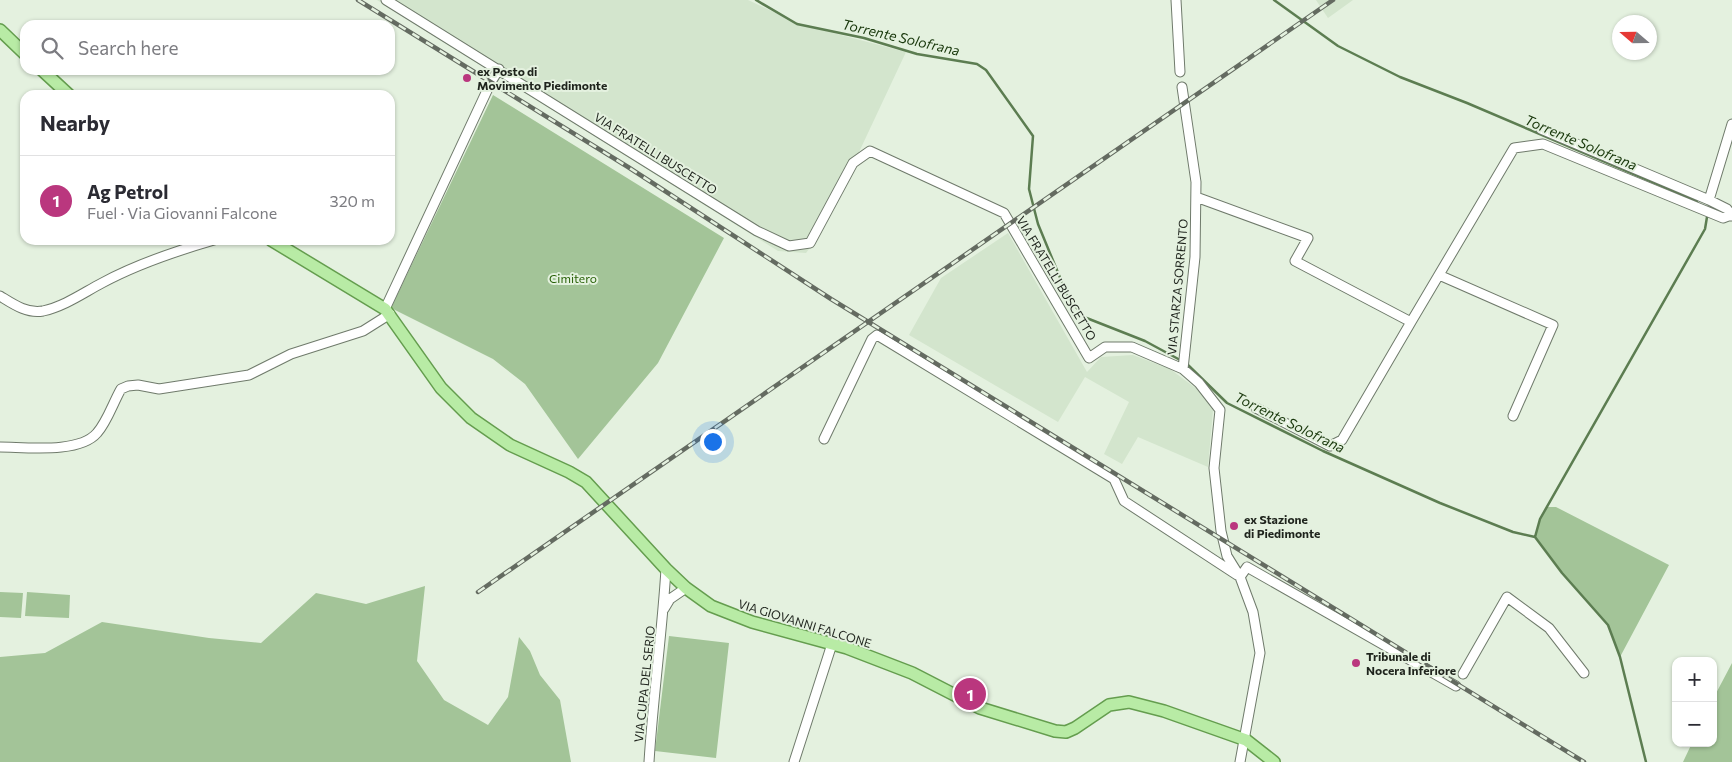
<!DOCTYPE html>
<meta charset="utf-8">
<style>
:root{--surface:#fff;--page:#f7f7f7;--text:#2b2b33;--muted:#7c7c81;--line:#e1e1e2;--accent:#ba377e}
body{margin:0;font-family:Commissioner,sans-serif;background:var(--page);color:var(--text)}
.controls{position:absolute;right:15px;bottom:15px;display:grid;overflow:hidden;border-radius:10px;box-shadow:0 1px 4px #0004}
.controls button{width:45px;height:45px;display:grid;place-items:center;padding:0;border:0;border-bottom:1px solid var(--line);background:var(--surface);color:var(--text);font:25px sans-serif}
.compass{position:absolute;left:1612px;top:15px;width:45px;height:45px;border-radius:50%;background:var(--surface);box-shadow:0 1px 4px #0004;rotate:290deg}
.you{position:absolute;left:712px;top:441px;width:18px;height:18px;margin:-12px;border:4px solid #fff;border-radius:50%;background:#1a73e8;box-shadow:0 0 0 8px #1a73e833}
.badge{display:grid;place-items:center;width:32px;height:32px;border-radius:50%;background:var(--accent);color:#fff;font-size:16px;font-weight:700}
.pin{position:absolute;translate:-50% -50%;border:2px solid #fff;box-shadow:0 1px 5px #0006}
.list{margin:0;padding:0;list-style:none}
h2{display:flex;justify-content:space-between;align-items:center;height:65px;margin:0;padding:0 20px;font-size:21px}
h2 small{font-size:16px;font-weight:400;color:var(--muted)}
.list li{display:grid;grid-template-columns:32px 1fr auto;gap:15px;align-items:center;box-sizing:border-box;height:90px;padding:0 20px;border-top:1px solid var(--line)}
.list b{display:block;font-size:19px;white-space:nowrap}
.list p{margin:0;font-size:16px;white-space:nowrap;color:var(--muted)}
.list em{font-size:16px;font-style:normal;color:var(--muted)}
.icon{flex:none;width:28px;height:28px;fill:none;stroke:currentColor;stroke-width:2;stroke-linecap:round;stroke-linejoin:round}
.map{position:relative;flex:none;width:1732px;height:762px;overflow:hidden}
.search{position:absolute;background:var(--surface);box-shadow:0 1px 4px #0004;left:20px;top:20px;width:375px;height:55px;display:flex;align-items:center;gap:12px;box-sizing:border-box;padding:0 18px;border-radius:15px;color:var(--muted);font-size:19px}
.panel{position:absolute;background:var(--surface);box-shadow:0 1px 4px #0004;left:20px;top:90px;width:375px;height:155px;border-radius:15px}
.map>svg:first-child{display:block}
.built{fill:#d3e5cd}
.green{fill:#a3c498}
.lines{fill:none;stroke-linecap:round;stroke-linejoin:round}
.stream{stroke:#5c7d51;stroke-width:2.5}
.minor-casing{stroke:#6f7a6b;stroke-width:11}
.major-casing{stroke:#649d4e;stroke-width:14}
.minor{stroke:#fff;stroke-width:9}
.major{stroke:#b8eba5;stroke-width:11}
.rail-casing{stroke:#646b61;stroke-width:4.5}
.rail{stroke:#e4f1df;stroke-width:2.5;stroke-dasharray:8;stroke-linecap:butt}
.poi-dot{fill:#ba377e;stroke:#e4f1df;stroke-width:2}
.labels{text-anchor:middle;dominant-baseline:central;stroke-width:4;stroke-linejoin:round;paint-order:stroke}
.poi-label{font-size:12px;font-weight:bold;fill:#1f241d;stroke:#e4f1df;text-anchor:start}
.street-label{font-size:12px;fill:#1f241d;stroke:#e4f1df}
.park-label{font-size:12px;fill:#276006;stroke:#e4f1df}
.water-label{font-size:14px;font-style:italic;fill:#18370b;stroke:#e4f1df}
</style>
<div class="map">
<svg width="1732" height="762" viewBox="0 0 1732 762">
<rect width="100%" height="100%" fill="#e4f1df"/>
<path class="built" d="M377,0H748L799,24L906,52L821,233L806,253L778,251Z
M1316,0H1353L1328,18Z
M1008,233L1087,372L1101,357L1133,355L1170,369L1201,392L1213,410L1208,467L1138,437L1122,464L1104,454L1129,402L1085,377L1058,422L909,335L941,278Z"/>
<path class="green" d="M493,95L724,238L658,363L578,459L525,384L493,359L391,308Z
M1547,507H1556L1669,565L1620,657L1608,625L1562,573L1535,537L1540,519Z
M425,586L417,661L444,700L488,725L508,697L519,637L530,651L540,675L560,700L571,762H0V657L45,653L102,622L209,638L261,643L316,593L366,604Z
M0,592L23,593L21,618L0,617Z
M27,592L70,595L69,618L25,616Z
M669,636L729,643L716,758L655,751Z
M1732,663V762H1683L1692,743H1713V699Z"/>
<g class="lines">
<path class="stream" d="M756,0L797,24L864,38L917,54L977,64L986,70L1033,136L1029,189L1038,224L1068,297L1084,317L1145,341L1182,361
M1274,0L1338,46L1400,77L1467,103L1697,201
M1187,364L1227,403L1323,451L1440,503L1513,532L1535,537
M1646,762L1620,657L1608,625L1562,573L1535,537L1540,519L1705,229L1707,217"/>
<g class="minor-casing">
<path id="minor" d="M386,0L757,231L789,246L810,243L853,163L870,151L1004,213L1089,358L1105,347H1132L1183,369L1199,383L1220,410L1214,468L1221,531L1227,556L1240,577L1253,612L1260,653L1240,762
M1176,0L1180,72
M1182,87L1196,182L1195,257L1183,369
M1541,129L1709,200L1727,209L1732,216
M1196,197L1308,238L1295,261L1411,322L1514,148L1543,144L1723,218L1731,215
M1709,200L1732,124
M1439,275L1553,325L1513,416
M0,296C13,304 27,314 43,311C65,306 83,293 102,283C137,264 176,251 214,240
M385,309L491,82L499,69
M1256,408L1330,446L1342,440L1411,322
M824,439L872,339L877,335L1114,479L1124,501L1237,575
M0,447C25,447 79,454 97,433C107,422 113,403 121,389L128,386L138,385L159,389L249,375L291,354L363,331L390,314
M1240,577L1247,567L1456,686
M664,609L670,599L686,588
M1463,674L1507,597L1549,628L1584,673
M649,762C653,697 662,634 666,569
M794,762L832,644"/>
</g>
<g class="major-casing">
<path id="major" d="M0,30L25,54
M42,70L69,95
M271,240L385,309L441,388L471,418L510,445L569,472L586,482L666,569L686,588L711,606L752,622L847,648L912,673L980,708L1055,731L1066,732L1075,728L1109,705L1129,702L1164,711L1246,740L1274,762"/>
</g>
<use href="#minor" class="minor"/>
<use href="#major" class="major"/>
<g class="rail-casing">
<path id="rail" d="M358,0L628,167L831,299L1584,762
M478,592L1333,0"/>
</g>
<use href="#rail" class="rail"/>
</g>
<g class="poi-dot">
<circle cx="467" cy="78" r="5"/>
<circle cx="1234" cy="526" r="5"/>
<circle cx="1356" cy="663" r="5"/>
</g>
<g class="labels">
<g class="poi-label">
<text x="477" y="71">ex Posto di<tspan x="477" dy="14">Movimento Piedimonte</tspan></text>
<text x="1244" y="519">ex Stazione<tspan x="1244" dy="14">di Piedimonte</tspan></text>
<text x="1366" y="656">Tribunale di<tspan x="1366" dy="14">Nocera Inferiore</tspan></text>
</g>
<g class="street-label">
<text transform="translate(656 153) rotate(32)">VIA FRATELLI BUSCETTO</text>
<text transform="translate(1057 278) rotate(59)">VIA FRATELLI BUSCETTO</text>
<text transform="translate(1177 287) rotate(-85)">VIA STARZA SORRENTO</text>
<text transform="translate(805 623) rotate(17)">VIA GIOVANNI FALCONE</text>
<text transform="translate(644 684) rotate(-84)">VIA CUPA DEL SERIO</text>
</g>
<g class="park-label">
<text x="573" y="278">Cimitero</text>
</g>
<g class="water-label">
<text transform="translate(901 37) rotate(13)">Torrente Solofrana</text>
<text transform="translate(1581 142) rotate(23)">Torrente Solofrana</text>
<text transform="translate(1290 422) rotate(26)">Torrente Solofrana</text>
</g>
</g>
</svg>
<div class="controls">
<button>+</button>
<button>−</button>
</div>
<svg class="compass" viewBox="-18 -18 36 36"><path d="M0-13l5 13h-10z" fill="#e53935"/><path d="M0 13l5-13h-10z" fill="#7c7c81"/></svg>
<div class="you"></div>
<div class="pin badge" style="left:970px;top:694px">1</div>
<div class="search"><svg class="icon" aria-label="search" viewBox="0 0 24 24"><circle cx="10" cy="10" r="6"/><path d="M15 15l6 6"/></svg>Search here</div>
<section class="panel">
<h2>Nearby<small></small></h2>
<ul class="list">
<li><span class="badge">1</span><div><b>Ag Petrol</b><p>Fuel · Via Giovanni Falcone</p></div><em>320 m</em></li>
</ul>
</section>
</div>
